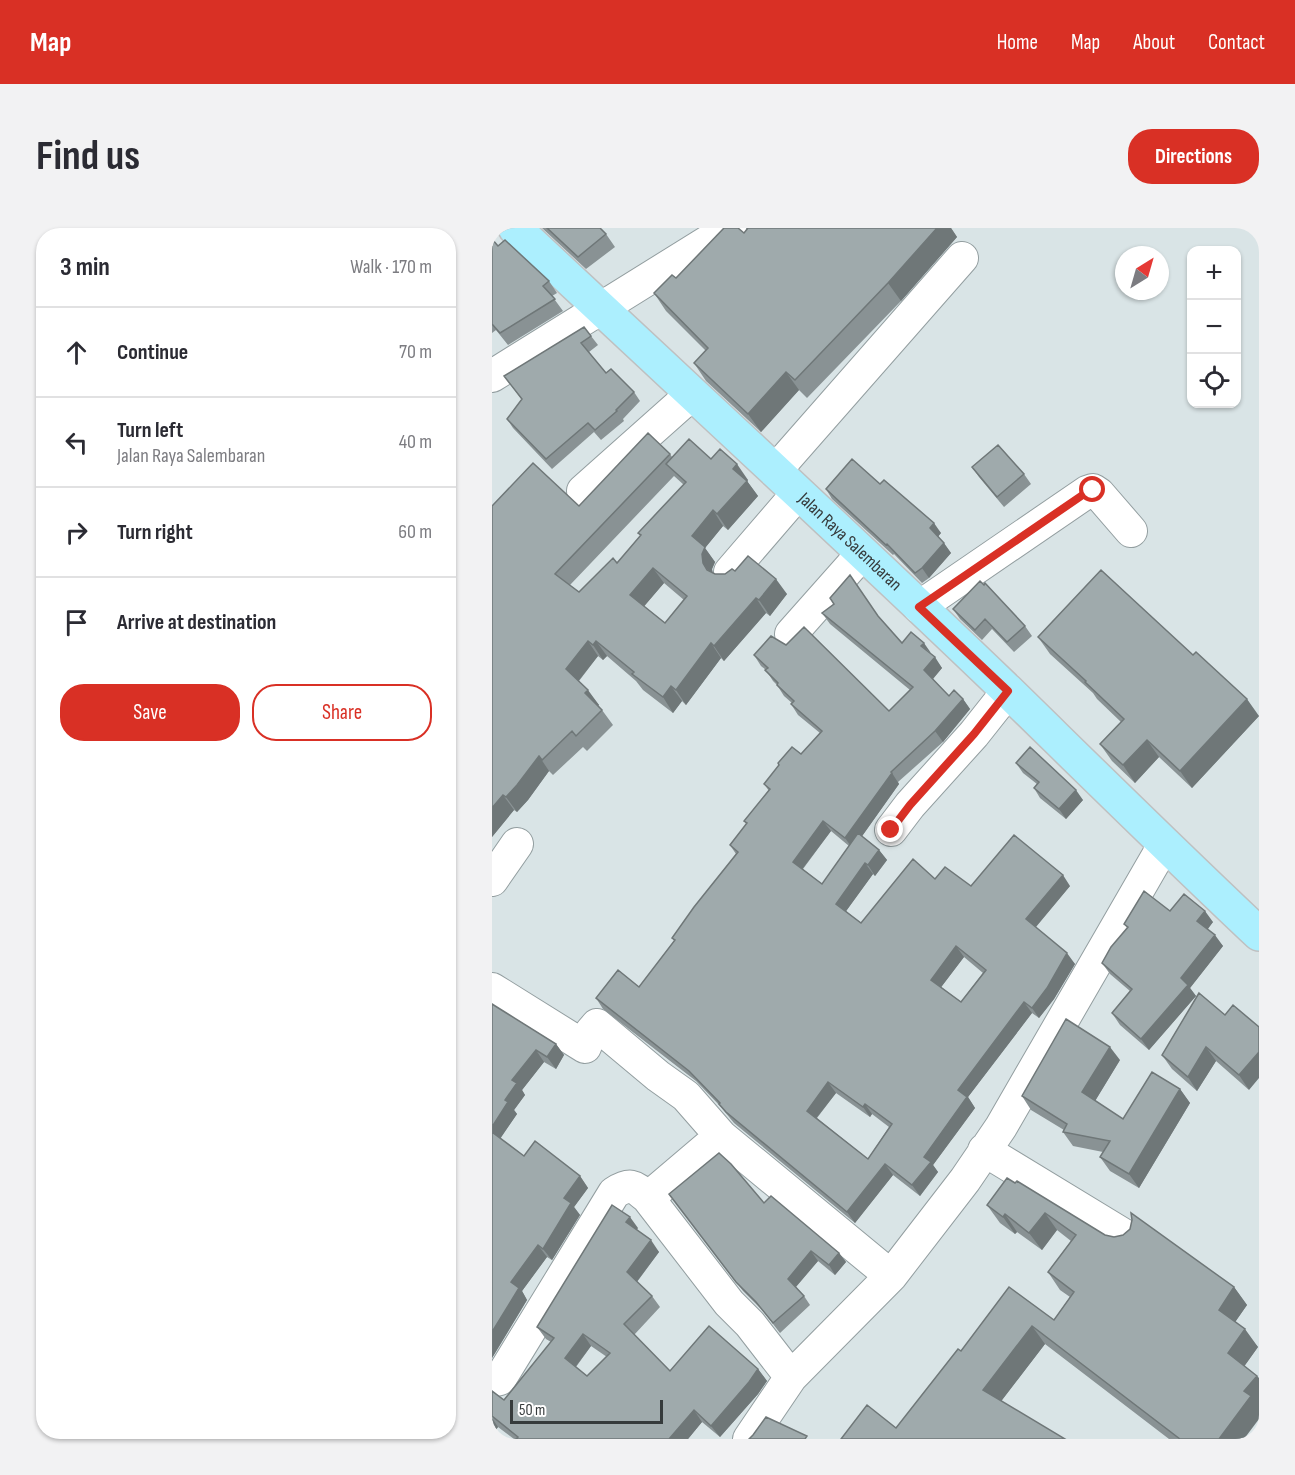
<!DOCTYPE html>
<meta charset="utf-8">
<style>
:root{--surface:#fff;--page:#f2f2f3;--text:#2b2b33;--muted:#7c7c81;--line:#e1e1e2;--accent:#d93025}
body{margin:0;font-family:"Sofia Sans Condensed",sans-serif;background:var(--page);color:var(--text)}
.controls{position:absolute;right:18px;top:18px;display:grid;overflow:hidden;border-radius:12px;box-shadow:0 2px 4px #0004}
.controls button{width:54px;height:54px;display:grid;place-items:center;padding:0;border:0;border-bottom:2px solid var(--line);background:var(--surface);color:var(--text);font:30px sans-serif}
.compass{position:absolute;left:623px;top:18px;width:54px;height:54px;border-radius:50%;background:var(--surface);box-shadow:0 2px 4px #0004;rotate:37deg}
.scale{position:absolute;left:18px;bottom:15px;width:153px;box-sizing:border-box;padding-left:6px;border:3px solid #363b3c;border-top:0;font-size:16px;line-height:21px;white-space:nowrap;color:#363b3c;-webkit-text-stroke:4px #fff;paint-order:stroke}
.stop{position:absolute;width:18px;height:18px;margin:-14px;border:4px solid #d93025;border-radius:50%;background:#fff}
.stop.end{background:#d93025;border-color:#fff;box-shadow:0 2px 6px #0008}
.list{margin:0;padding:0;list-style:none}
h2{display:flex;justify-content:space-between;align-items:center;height:78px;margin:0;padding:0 24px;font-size:26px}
h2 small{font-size:20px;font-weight:400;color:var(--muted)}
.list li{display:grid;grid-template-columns:39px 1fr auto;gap:18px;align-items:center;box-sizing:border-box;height:90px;padding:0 24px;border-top:2px solid var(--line)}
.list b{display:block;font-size:22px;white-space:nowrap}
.list p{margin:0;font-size:20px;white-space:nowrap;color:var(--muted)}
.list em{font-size:20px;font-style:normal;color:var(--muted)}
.actions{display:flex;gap:12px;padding:18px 24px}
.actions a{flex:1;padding:14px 0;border:2px solid var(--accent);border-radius:24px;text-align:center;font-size:21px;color:var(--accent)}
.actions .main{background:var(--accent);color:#fff}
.icon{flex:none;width:33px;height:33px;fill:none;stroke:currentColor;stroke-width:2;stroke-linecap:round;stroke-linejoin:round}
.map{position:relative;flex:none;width:767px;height:1211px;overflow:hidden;border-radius:24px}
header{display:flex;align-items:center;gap:36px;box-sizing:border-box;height:84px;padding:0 30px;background:var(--accent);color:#fff}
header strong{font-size:28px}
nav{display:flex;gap:33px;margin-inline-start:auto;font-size:21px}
.intro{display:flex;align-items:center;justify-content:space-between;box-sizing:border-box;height:144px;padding:0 36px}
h1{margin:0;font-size:42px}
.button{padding:15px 27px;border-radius:24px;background:var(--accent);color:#fff;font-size:21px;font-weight:700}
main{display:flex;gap:36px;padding:0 36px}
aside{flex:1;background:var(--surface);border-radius:24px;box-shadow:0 2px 4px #0004}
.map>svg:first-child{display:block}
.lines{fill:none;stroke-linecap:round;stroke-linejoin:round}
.minor-casing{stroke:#939ea0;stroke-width:34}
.major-casing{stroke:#bfc0c1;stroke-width:36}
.minor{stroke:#fff;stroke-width:32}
.major{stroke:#aceffe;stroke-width:33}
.wall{fill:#899294;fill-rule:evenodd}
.shaded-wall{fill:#6f7778}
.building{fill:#9faaac;stroke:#6f7778;stroke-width:1.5;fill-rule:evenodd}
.route{stroke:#d93025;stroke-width:8}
.labels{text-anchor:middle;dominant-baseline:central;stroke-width:5;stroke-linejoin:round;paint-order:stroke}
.street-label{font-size:18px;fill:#363b3c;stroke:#fff}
</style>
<header>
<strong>Map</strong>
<nav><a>Home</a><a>Map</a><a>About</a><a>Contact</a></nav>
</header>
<div class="intro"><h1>Find us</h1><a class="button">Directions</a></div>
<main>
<aside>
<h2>3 min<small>Walk · 170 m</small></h2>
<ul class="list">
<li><svg class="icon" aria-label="ahead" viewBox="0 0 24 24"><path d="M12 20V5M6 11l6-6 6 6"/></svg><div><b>Continue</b></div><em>70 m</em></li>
<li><svg class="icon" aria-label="left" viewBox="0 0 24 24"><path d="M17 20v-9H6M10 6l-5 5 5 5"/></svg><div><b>Turn left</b><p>Jalan Raya Salembaran</p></div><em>40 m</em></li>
<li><svg class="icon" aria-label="right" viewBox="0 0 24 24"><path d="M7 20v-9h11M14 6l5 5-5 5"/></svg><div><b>Turn right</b></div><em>60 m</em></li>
<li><svg class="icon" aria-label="arrive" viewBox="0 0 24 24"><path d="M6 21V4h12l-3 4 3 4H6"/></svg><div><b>Arrive at destination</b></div></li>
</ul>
<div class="actions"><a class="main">Save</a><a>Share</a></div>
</aside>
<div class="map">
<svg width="767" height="1211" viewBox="0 0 767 1211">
<rect width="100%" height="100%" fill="#d9e4e6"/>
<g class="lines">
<g class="minor-casing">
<path id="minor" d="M0,148L238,0
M283,243L470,30
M91,263L200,166
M238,344L306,265
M427,379L595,264L601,262L607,266L639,303
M299,406L370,326
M399,602L418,577L482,506L516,463
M0,652L25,616
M0,761L93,819L99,804L105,797L166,848L194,868L229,908L399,1048
M492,922L635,1009
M156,970L229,908
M0,1153L8,1151L122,965C139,954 142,958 156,970L237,1075L258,1096L299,1149
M257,1211L299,1149L399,1048L473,952L509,899L672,617"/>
</g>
<g class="major-casing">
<g id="major">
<path id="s1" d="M23,0C187,154 353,306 515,462C599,544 682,626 767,706"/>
</g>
</g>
<use href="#minor" class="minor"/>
<use href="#major" class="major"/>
</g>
<path class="wall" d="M50,0H108L114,6L123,19L94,41Z
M256,0H459L465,9L409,73L315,170L307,162L269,204L214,153L202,135L214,123L174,83L162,65L252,5Z
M0,11L6,18L57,53L65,65L60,68L71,83L16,117L4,102L0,105Z
M99,108L106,117L97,124L114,145L142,164L148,173L131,191L132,193L109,212L102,204L60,241L21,200L15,191L30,172L12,148Z
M178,226L180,229L219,231L256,252L255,253L266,268L236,302L231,298L213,320L223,334L220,341L221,345L223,346H233L243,343L295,366L278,388L274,385L232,433L229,430L194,477L190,473L181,485L151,462L144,453L115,428L111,432L106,428L87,453L107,477H106L110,482L121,497L95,523L91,519L61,547L57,543L36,572L25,584L22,582L0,609V278H87ZM182,248L192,257L146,305L148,308L125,335L87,364L78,357ZM172,355L192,372L173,395L152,378Z
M480,239L532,246L539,256L512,279L487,249Z
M388,256L449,305L446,308L459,325L437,350L430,355L402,326L401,327L340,271L334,261Z
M461,381L533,398L540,408L522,424L500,401L490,412L468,391Z
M330,385L387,389L410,415L439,426L450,440L441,451L457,468L471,471L478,481L451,514L406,554L407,556L370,608L387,622L395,632L383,648L381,646L354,683L369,695L443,651L479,658H578L544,699L583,736L562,771L547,790L540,785L476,869L483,880L441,937L446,944L428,968L401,947L363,995L242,895L228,878L204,853L111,781L104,770L147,759L182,713L180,710L244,626L238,617L254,596L252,593L277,563L272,556L309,526L328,505L306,487L299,476L300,475L292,468L285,457L281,453L274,442L269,438L262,427L397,483L418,462L338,396ZM339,603L357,618L330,656L311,641ZM472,729L491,745L469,774L449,759ZM344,865L378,889L380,886L397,899L376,931L325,890Z
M546,409L767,488L700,560L667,529L643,555L620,533L608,516L629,494L605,471L601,465L558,426Z
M524,535L591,572L574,591L548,570L542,560L545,556L531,545Z
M678,683L721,694L715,701L731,718L698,760L704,768L657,822L628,797L620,785L638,763L618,746L610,735L635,700L632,696Z
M707,765L757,862L724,833L705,863L680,841L670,827Z
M0,776L64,816L72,827L64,841L52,834L30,862L33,867L22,882L25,886L8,910L32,928L88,948L96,960L82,979L88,987L60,1032L55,1029L30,1063L35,1072L0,1130Z
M628,832L603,873L631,891L688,861L698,875L647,960L618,943L608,929L611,924L581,918L571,904L572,902L539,882L530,868Z
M523,955L613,1007L742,1059L755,1077L743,1094L766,1119L752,1138L767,1179L752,1211H677L553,1116L509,1173L404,1200L469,1123L562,1092L578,1069L568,1062L556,1044L579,1013L565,1002L550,1022L525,1004L523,1006L508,995L495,977Z
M177,966L272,975L347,1025L354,1034L343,1047L326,1033L304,1059L312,1068L318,1077L288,1105L271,1083L251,1063Z
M146,1000L145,1002L167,1024L145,1054L160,1068L168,1079L142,1107L178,1143L266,1141L275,1153L266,1166L228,1209L210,1194L196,1211H22L6,1199L0,1207V1163L12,1172L59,1114L54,1111L45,1099ZM99,1118L115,1129L95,1148L84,1139Z"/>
<path class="shaded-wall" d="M445,0H459L465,9L409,73L396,55Z
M294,144L307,162L269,204L256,186Z
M245,236L256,252L252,256L241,241Z
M255,253L266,268L236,302L225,286Z
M221,282L231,298L213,320L223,334L220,341L221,350L211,335L200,308Z
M442,295L449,305L445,310L438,300Z
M452,315L459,325L437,350L430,340Z
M161,340L172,355L149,382L138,367Z
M284,351L295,366L278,388L267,372Z
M264,370L274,385L232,433L222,418Z
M96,413L106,428L84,456L74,441Z
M104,413L115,428L111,432L101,417Z
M219,415L229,430L194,477L184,462Z
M432,415L439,425L429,418Z
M443,429L450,440L439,453L432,442Z
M179,458L190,473L181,485L171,469Z
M96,462L107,477L104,480L93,465Z
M471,471L478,481L451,514L443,503Z
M755,471L767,488L700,560L688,543Z
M655,512L667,529L643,555L631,537Z
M47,528L57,543L36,572L25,584L14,569Z
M400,545L407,556L361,621L353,610Z
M584,562L591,572L574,591L567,581Z
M11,567L22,582L0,609V580Z
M331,593L339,603L308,644L301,634Z
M387,622L395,632L383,648L376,637Z
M373,635L381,646L352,686L344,676Z
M571,647L578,658L542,701L534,691Z
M713,683L721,694L713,705L705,693Z
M723,707L731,718L698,760L704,768L657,822L649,811L689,750Z
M464,718L472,729L447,762L439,752Z
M575,725L583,736L562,771L547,790L540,780Z
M532,774L540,785L476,869L483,880L441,937L446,944L428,968L420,957L432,929L466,862Z
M64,816L72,827L64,841L55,829Z
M618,819L628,832L600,878L590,864Z
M714,819L724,833L705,863L696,849Z
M44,822L52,834L30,862L33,867L22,882L25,886L6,914L0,906V899L20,852Z
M767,824V850L757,862L747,847Z
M336,854L344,865L322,893L315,883Z
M688,861L698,875L647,960L637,946Z
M373,876L380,886L378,889L371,879Z
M393,936L401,947L363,995L355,984Z
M88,948L96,960L82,979L88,987L60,1032L51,1021L72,970Z
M553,985L565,1002L550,1022L537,1005Z
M513,986L525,1004L523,1006L511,989Z
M138,989L146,1000L142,1006L134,994Z
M159,1012L167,1024L143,1056L135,1044Z
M46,1017L55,1029L30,1063L35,1072L0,1130V1104L19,1054Z
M319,1023L326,1033L302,1061L296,1051Z
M347,1025L354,1034L343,1047L337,1037Z
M742,1059L755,1077L739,1100L727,1082Z
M540,1098L553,1116L504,1180L491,1162Z
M753,1101L766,1119L749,1143L736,1125Z
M91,1106L99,1118L81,1142L73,1130Z
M266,1141L275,1153L266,1166L228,1209L219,1198Z
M765,1148L767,1150V1191L752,1211H727L752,1163Z
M202,1182L210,1194L196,1211H177Z
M0,1190L6,1199L0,1207Z"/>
<path class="building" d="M55,0H108L114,6L86,29Z
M232,0H246L252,5L256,0H445L396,55L303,152L294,144L256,186L202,135L216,120L162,65L180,47L184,50Z
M0,11L6,18L13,12L57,53L51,58L63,71L8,105L0,96Z
M92,99L99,108L89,115L114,145L119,141L142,164L124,182L125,183L103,202L96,195L54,231L15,191L30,171L12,148Z
M156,205L178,226L63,346L87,364L121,330L125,335L149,307L146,305L194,254L174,236L197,211L219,231L228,221L245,236L241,241L255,253L225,286L221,282L200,308L213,319L210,326L211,335L215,342L223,346H233L240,341L243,343L256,328L284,351L267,372L264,370L222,418L219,415L184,462L179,458L171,469L140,446L142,444L104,413L101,417L96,413L74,441L96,462L93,465L110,482L84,508L80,503L50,532L47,528L25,557L14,569L11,567L0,580V278L41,235L87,278ZM161,340L195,368L173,395L138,367Z
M506,217L532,246L505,269L480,239Z
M360,231L388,256L392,252L442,295L438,300L452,315L430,340L423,345L395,316L394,317L334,261Z
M609,342L701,427L704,424L755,471L688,543L655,512L631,537L608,516L632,491L593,454L594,453L546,409Z
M358,347L386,388L410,415L419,404L432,415L429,418L443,429L432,442L457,468L462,462L471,471L443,503L399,544L400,545L353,610L331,593L301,634L330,656L366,605L387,622L376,637L373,635L344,676L369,695L421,631L443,651L453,639L479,658L522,607L571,647L534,691L575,725L555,760L540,780L532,774L466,862L475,869L432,929L439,934L420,957L393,936L355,984L234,884L227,876L228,875L197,843L104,770L126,742L147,759L183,712L180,710L202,679L246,624L238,617L255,595L252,593L278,561L272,556L287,537L286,535L300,519L309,526L330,503L299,476L302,473L285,457L286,455L273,442L276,440L262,427L279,408L294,417L312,399L397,483L421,459L330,385L342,376L338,370ZM464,718L494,742L469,774L439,752ZM336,854L371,879L373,876L400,896L376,931L315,883Z
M488,353L492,357L493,355L533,398L515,414L493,391L483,402L461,381Z
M538,519L584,562L567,581L542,560L547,554L524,535Z
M652,663L678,683L692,666L713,683L705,693L723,707L689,750L696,757L649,811L620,785L640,761L610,735L619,719L636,699L632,696Z
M707,765L733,787L741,777L767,799V824L747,847L714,819L696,849L670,827Z
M0,776L64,816L55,829L44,822L20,852L25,855L13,872L16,874L0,899Z
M574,791L618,819L590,864L631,891L660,844L688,861L637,946L608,929L618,913L571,904L575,896L530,868Z
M0,904L32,928L43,913L88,948L72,970L79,975L51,1021L46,1017L19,1054L27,1060L0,1104Z
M227,925L239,936L272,975L279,968L347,1025L337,1037L319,1023L296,1051L312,1068L281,1095L264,1074L244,1054L177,966Z
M515,950L523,955L525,953L613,1007L622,1009L631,1007L638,1001L640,992L639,985L742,1059L727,1082L753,1101L736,1125L765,1148L752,1163L759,1168L727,1211H688L540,1098L491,1162L573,1211H349L375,1177L404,1200L466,1121L469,1123L517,1059L562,1092L582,1064L556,1044L584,1007L553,985L537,1005L513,986L511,989L495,977Z
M120,977L138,989L134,994L159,1012L135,1044L160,1068L132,1096L178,1143L217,1098L266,1141L257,1154L219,1198L202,1182L177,1211H24L26,1209L0,1188V1163L12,1172L62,1110L45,1099ZM91,1106L118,1125L95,1148L73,1130Z
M274,1189L315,1208L313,1211H257L261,1207Z"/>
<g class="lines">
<path class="route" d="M399,602L418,577L482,506L516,463L427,379L595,264L601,262"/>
</g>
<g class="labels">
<g class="street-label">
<text stroke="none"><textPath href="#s1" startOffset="459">Jalan Raya Salembaran</textPath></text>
</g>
</g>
</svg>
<div class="controls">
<button>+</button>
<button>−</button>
<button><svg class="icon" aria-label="locate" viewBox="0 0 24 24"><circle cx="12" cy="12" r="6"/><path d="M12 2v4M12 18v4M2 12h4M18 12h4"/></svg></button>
</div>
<svg class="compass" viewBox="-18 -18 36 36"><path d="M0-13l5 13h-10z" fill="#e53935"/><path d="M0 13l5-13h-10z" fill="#7c7c81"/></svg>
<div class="scale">50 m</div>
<div class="stop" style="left:601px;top:262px"></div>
<div class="stop end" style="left:399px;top:602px"></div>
</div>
</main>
